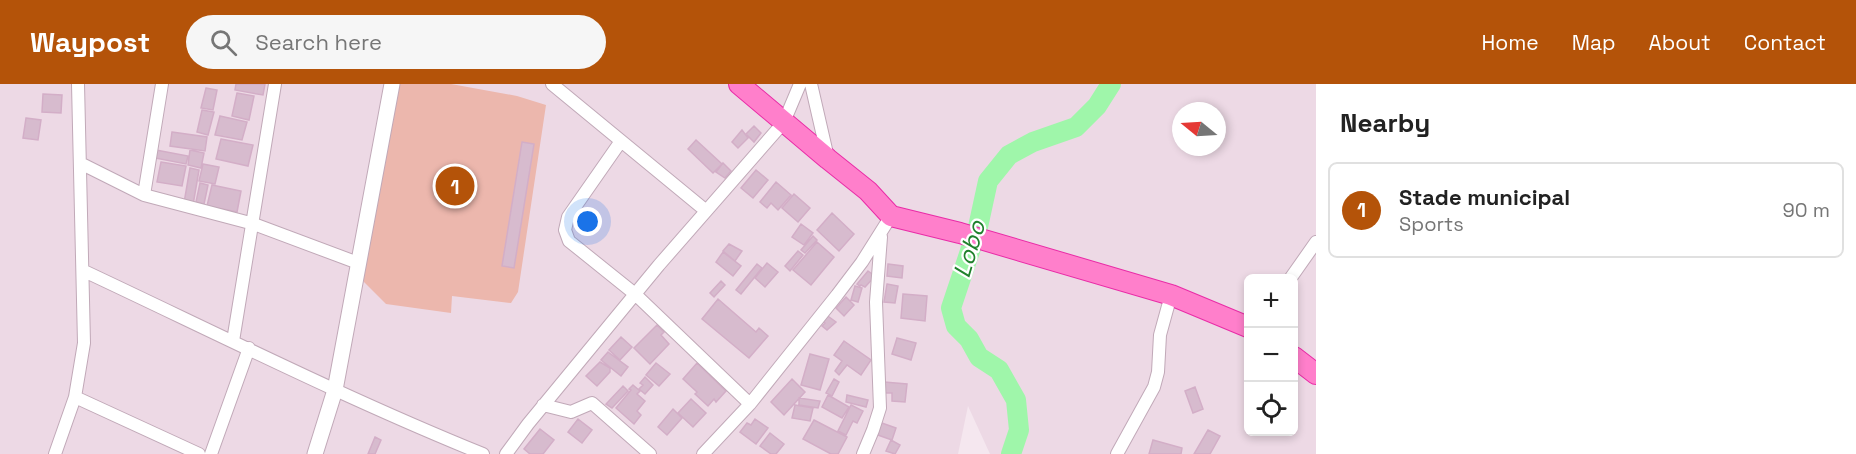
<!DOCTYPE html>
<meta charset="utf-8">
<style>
:root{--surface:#fff;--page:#f6f6f6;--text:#222;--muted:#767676;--line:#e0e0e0;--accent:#b45309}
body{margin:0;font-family:"Space Grotesk",sans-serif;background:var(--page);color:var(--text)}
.controls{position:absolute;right:18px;bottom:18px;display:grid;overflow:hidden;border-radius:9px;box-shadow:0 3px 9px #0003}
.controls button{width:54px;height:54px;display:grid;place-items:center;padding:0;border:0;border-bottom:2px solid var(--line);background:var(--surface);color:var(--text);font:30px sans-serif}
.compass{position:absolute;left:1172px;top:18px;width:54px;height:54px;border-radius:50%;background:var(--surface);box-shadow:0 3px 9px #0003;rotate:288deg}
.you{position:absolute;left:588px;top:138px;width:21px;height:21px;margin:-15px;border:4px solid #fff;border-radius:50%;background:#1a73e8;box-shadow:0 0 0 9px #1a73e833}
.badge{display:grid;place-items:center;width:39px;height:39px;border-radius:50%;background:var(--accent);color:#fff;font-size:20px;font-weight:700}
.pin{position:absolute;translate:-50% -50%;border:3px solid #fff;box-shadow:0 2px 6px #0006}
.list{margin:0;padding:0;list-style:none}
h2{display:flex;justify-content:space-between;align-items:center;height:78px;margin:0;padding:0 24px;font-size:26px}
h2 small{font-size:20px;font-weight:400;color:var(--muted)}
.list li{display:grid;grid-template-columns:39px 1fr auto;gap:18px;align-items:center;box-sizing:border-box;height:96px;margin:0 12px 12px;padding:0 12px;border:2px solid var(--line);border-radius:9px}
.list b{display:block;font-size:22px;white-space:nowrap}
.list p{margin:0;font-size:20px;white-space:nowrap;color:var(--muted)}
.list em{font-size:20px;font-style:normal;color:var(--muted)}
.icon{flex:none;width:33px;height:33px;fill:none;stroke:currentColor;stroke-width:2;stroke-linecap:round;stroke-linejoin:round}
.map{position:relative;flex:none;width:1316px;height:370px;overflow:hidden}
header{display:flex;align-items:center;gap:36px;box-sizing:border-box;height:84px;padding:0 30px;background:var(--accent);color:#fff}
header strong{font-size:28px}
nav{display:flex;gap:33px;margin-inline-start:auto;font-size:21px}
.search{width:420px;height:54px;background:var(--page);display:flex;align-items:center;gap:15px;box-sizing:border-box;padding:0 21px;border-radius:33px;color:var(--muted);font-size:22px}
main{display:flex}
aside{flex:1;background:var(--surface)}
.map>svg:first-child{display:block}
.residential{fill:#edd9e5;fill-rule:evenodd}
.green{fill:#ecb7ad}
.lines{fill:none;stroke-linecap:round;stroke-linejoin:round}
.river{stroke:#9ff6aa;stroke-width:20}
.building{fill:#d7bbce;stroke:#d3aec7;stroke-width:1.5}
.minor-casing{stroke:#c1a9b8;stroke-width:14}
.tertiary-casing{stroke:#c1a9b8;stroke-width:17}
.trunk-casing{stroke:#e92ca7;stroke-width:22}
.minor{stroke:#fff;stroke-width:12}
.tertiary{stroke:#fff;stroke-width:15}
.trunk{stroke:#ff7fcb;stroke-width:20}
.labels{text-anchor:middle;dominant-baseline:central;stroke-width:4.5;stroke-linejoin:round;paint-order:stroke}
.water-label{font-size:24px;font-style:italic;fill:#1f812c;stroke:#fff}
</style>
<header>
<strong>Waypost</strong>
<div class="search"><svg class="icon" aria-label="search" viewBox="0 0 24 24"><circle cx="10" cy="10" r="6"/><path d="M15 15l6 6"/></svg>Search here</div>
<nav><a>Home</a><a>Map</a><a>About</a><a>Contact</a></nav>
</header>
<main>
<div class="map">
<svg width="1316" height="370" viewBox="0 0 1316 370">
<rect width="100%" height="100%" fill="#f5e7ef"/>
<path class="residential" d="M0,0H1316V370H990L968,322L958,370H0ZM1181,27H1217V63H1181ZM1248,195H1294V348H1248Z"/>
<path class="green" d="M397,0H451L517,12L546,21L518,208L511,219L452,212L451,229L386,220L364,198L361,177Z"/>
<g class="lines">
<path class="river" d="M1011,370L1019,346L1016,316L999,286L979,273L969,255L956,242L951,224L978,143L988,97L1009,71L1033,58L1076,43L1097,22L1111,0"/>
</g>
<path class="building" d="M236,0H265L263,11L235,6Z
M206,4L217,6L213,26L201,24Z
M237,9L254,12L249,36L232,32Z
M43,10L62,11L61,29L42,28Z
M202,26L214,28L208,51L197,48Z
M220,32L247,38L242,56L215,51Z
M26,34L41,36L38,56L23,54Z
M754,42L761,49L754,58L746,50Z
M742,46L748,54L738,64L732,58Z
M172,48L207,53L205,67L170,62Z
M221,55L253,61L248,82L216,75Z
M696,56L722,80L713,89L688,65Z
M522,58L534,60L514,184L502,182Z
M156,66L188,72L186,80L155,74Z
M190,66L204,69L201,84L188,81Z
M161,78L186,82L182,102L157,98Z
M723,79L731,87L725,94L716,88Z
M203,80L219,83L215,100L199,97Z
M190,84L199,86L193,121L184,119Z
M756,86L768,96L753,114L741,104Z
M776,98L791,111L778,126L771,119L767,124L760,118Z
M200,99L208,101L204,120L196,118Z
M212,101L241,107L237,128L207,122Z
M794,110L810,124L798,138L782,124Z
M832,129L854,150L839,167L817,146Z
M801,140L813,149L804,161L792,153Z
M813,152L817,156L805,169L801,166Z
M817,158L834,173L811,201L793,186Z
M729,160L742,167L735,177L723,167Z
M798,167L803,171L790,187L785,182Z
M723,168L741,182L733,192L716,178Z
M767,179L778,188L765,203L755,194Z
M757,180L762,184L741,210L736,206Z
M888,180L903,182L902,194L887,192Z
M868,187L875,192L865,203L861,201L860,202L857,200Z
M721,197L725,201L714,213L710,209Z
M887,200L898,202L895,219L884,218Z
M855,202L862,204L858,218L851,216Z
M903,210L927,212L925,237L901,234Z
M846,213L854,221L844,232L836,224Z
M718,215L756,248L759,244L768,252L749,274L702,235Z
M825,230L836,238L827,246L822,242L825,239L821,236Z
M657,241L664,248L661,251L669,260L650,280L634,264Z
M621,253L632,263L620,276L609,266Z
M897,254L916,259L911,276L892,270Z
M844,257L871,276L861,291L847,281L839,291L835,287L842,277L834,271Z
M608,268L628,283L621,292L601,276Z
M810,270L829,275L820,306L801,301Z
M600,278L610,284V288L597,302L586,292Z
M656,279L670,290L659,302L646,291Z
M697,279L726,307L716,318L714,315L708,322L695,310L697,308L683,295Z
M645,293L653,301L645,310L639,305L643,301L640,299Z
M792,295L805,308L784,331L771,318Z
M834,295L839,298L832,312L826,309Z
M884,298L907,300L905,318L892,317V309H883Z
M633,301L640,307L637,310L645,317L637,327L641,331L634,340L616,324L631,306L629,305Z
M623,302L628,307L612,324L606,320Z
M1195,303L1203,325L1193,329L1185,307Z
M828,311L849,323L842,334L822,323Z
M847,311L868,316L866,323L846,318Z
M799,314L820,317L818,324L799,321Z
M691,315L706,329L693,343L678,329Z
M795,321L813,324L810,337L792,334Z
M851,321L863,327L857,339L853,337L846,351L838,347Z
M673,325L682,334L667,351L658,343Z
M578,335L592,346L582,359L568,348Z
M755,335L768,344L756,360L740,348L747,339L751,341Z
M814,336L847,353L838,370H831L803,355Z
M879,338L896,344L892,356L875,350Z
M540,345L554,356L543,370H530L524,365Z
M1208,346L1220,352L1210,370H1194Z
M770,349L784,360L776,370H771L760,362Z
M375,353L381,356L375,370H368Z
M891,356L900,361L895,370L886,367Z
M1153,356L1182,364L1181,370H1149Z"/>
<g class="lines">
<g class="minor-casing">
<path id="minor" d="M552,0L705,126
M811,0L828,74
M621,57L568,133L565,146L569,157L635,210L750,320
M80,79L144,111L254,140L358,179
M144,111L162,0
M84,187C216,249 347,315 483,370
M1290,195L1316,158
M233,257L275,0
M75,313L199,370
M543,321L571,328L592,319L650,370
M55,370L75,313L84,259L78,0
M211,370L249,264
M506,370L528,340L659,181L784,38L800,0
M703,370L750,320L837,211L862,178L891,132
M863,370L873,346L880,324L876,218L881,153
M1117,370L1154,303L1158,288L1160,251L1171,211"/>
</g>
<g class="tertiary-casing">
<path id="tertiary" d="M315,370L335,306L392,0"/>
</g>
<g class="trunk-casing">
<path id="trunk" d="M739,0L828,75L868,107L891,132L960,149L1171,211L1248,243
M1294,273L1316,290"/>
</g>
<use href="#minor" class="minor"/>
<use href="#tertiary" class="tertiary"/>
<use href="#trunk" class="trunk"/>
</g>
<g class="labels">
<g class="water-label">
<text transform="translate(969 165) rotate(-73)">Lobo</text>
</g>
</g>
</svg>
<div class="controls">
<button>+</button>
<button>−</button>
<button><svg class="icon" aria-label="locate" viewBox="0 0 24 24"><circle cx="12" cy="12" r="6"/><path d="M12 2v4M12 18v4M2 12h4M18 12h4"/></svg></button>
</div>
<svg class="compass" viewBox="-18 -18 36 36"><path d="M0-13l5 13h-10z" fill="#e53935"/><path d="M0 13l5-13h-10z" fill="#767676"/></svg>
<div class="you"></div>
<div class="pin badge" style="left:455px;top:102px">1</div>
</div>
<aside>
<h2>Nearby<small></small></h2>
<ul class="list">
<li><span class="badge">1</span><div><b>Stade municipal</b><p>Sports</p></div><em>90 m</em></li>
</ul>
</aside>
</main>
